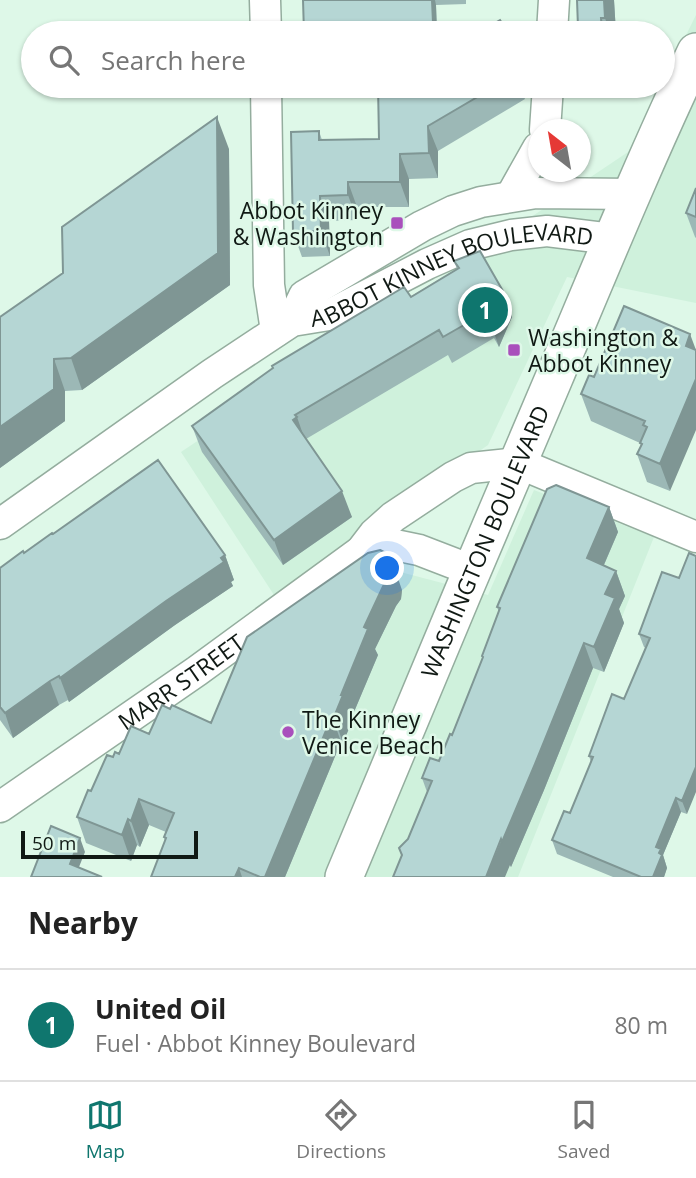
<!DOCTYPE html>
<meta charset="utf-8">
<style>
:root{--surface:#fff;--page:#f2f2f2;--text:#222;--muted:#767676;--line:#e0e0e0;--accent:#0f766e}
body{margin:0;font-family:"Open Sans",sans-serif;background:var(--page);color:var(--text)}
.compass{position:absolute;left:528px;top:119px;width:63px;height:63px;border-radius:50%;background:var(--surface);box-shadow:0 2px 5px #0004;rotate:329deg}
.scale{position:absolute;left:21px;bottom:18px;width:177px;box-sizing:border-box;padding-left:7px;border:4px solid #101914;border-top:0;font-size:19px;line-height:24px;white-space:nowrap;color:#101914;-webkit-text-stroke:5px #def8e8;paint-order:stroke}
.you{position:absolute;left:388px;top:569px;width:24px;height:24px;margin:-18px;border:5px solid #fff;border-radius:50%;background:#1a73e8;box-shadow:0 0 0 10px #1a73e833}
.badge{display:grid;place-items:center;width:46px;height:46px;border-radius:50%;background:var(--accent);color:#fff;font-size:23px;font-weight:700}
.pin{position:absolute;translate:-50% -50%;border:4px solid #fff;box-shadow:0 2px 7px #0006}
.list{margin:0;padding:0;list-style:none}
h2{display:flex;justify-content:space-between;align-items:center;height:91px;margin:0;padding:0 28px;font-size:30px}
h2 small{font-size:23px;font-weight:400;color:var(--muted)}
.list li{display:grid;grid-template-columns:46px 1fr auto;gap:21px;align-items:center;box-sizing:border-box;height:112px;padding:0 28px;border-top:2px solid var(--line)}
.list b{display:block;font-size:26px;white-space:nowrap}
.list p{margin:0;font-size:23px;white-space:nowrap;color:var(--muted)}
.list em{font-size:23px;font-style:normal;color:var(--muted)}
.icon{flex:none;width:38px;height:38px;fill:none;stroke:currentColor;stroke-width:2;stroke-linecap:round;stroke-linejoin:round}
.map{position:relative;flex:none;width:696px;height:877px;overflow:hidden}
.search{position:absolute;background:var(--surface);box-shadow:0 2px 5px #0004;left:21px;right:21px;top:21px;height:77px;display:flex;align-items:center;gap:18px;box-sizing:border-box;padding:0 24px;border-radius:38px;color:var(--muted);font-size:26px}
.sheet{height:203px;background:var(--surface)}
nav{display:flex;justify-content:space-around;align-items:center;box-sizing:border-box;height:98px;border-top:2px solid var(--line);background:var(--surface);font-size:19px;color:var(--muted)}
nav a{display:grid;justify-items:center;gap:4px}
nav .on{color:var(--accent)}
.map>svg:first-child{display:block}
.built{fill:#cff1dc}
.lines{fill:none;stroke-linecap:round;stroke-linejoin:round}
.minor-casing{stroke:#94ad9e;stroke-width:33}
.major-casing{stroke:#94ad9e;stroke-width:40}
.minor{stroke:#fff;stroke-width:30}
.major{stroke:#fff;stroke-width:37}
.wall{fill:#9cb8b6}
.shaded-wall{fill:#7f9694}
.building{fill:#b5d6d4;stroke:#7f9694;stroke-width:2}
.poi-dot{fill:#a950bc;stroke:#def8e8;stroke-width:2.5}
.labels{text-anchor:middle;dominant-baseline:central;stroke-width:5;stroke-linejoin:round;paint-order:stroke}
.poi-label{font-size:23px;fill:#101914;stroke:#def8e8;text-anchor:start}
.street-label{font-size:23px;fill:#101914;stroke:#def8e8}
</style>
<div class="map">
<svg width="696" height="877" viewBox="0 0 696 877">
<rect width="100%" height="100%" fill="#def8e8"/>
<path class="built" d="M696,15V303L567,277L488,445L274,595L181,452L628,152Z
M534,490L654,537L518,877H189L366,563L488,595Z"/>
<g class="lines">
<g class="minor-casing">
<g id="minor">
<path d="M265,0L266,33"/>
<path d="M552,33L554,0"/>
<path d="M266,86L269,285L276,331"/>
<path d="M545,130L548,86"/>
<path d="M511,196L538,148"/>
<path d="M292,321L304,296L422,226L453,211L481,202L536,193L632,194"/>
<path id="s1" d="M0,524L212,374L292,321L329,315L427,264L470,245L511,235L547,231L612,239"/>
<path d="M361,551L390,544L419,550L471,570"/>
<path id="s2" d="M0,807L197,671L361,551L374,534L393,517L453,477L471,468L518,463L696,537"/>
</g>
</g>
<g class="major-casing">
<g id="major">
<path id="s3" d="M344,877C413,710 483,544 554,378C600,269 645,159 696,52"/>
</g>
</g>
<use href="#minor" class="minor"/>
<use href="#major" class="major"/>
</g>
<path class="wall" d="M303,0H466V4L436,5L437,33H304Z
M577,0H614L616,33H580L578,27Z
M308,86H344V89L309,88Z
M378,86H520L525,99L438,151V178L409,179V207H357V220L329,221L330,256L302,257L293,232L319,131L322,140L379,139Z
M229,149L230,285L82,390L65,391V421L0,468V317L63,273Z
M696,188V238L695,237L686,213Z
M454,261L512,317L499,347L494,338L452,363L448,355L306,439L352,517L283,565L202,452L192,426L457,269Z
M624,306L670,491L647,482L637,454L641,446L640,443L591,421L581,394L594,377Z
M609,507L618,532L604,565L616,571L625,596L619,609L624,623L604,672L593,668L544,790L511,867L510,865L402,856L399,848L408,839L427,792L422,778L439,761L452,735L483,658L482,656L499,612L497,607Z
M53,534L225,555L234,580L231,582L233,586L175,625L69,702L68,700L59,705L13,738L0,720V568Z
M662,572L687,814L681,812L663,855L667,868L664,877H613L557,854L552,840L570,813L591,762L589,756L624,699L646,648L644,647L639,634Z
M402,590L401,599L396,606L375,649L378,655L351,719L352,721L343,743L341,742L285,877H151L165,841L164,837L166,832L149,825L140,847L137,845L131,861L86,843L77,817L91,791L113,757L149,734L170,709L211,723Z"/>
<path class="shaded-wall" d="M432,0H435L436,5L437,33L433,23Z
M604,0H614L616,33H610L605,18Z
M601,18L607,33H600Z
M217,117L229,149L230,285L82,390L71,358Z
M428,126L438,151V178L429,153Z
M400,154L409,179V207L400,182Z
M348,182L357,207V220L348,195Z
M320,196L329,221L330,256L321,231Z
M503,291L512,317L499,347L490,321Z
M690,334L696,350L686,346Z
M54,359L65,391V421L0,468V427Z
M696,379V430L670,491L660,464Z
M297,417L306,443L293,420Z
M342,491L352,517L283,565L274,540Z
M609,507L618,532L596,583L587,558Z
M225,555L234,580L231,582L233,586L175,625L69,702L60,678Z
M393,564L402,590L401,599L396,606L375,649L378,655L351,719L352,721L343,743L334,717L364,627Z
M616,571L625,596L619,609L624,623L604,672L594,647L605,594Z
M584,643L593,668L544,790L511,867L510,865L505,877H486Z
M50,681L59,705L13,738L5,713Z
M332,716L341,742L285,877H265Z
M696,767V792L687,814L682,801Z
M676,798L681,812L663,855L667,868L664,877H653L656,847Z
M139,799L149,825L140,847L131,821Z
M128,819L137,845L131,861L122,835Z
M80,838L85,852L75,877L70,864Z
M239,868L242,877H235Z"/>
<path class="building" d="M303,0H432L433,23H404L405,33H304Z
M577,0H604L605,18H601L602,32L600,33H580V27H578Z
M500,20L508,33H478Z
M378,86H496L428,126L429,153L400,154V182H348V195L320,196L321,231L293,232L291,132L319,131V140L379,139Z
M217,117L218,253L71,358L54,359V389L0,427V317L63,273L62,227Z
M696,188V217L686,213Z
M480,251L503,291L490,321L485,313L443,337L439,330L295,415L297,417L293,420L342,491L274,540L192,426L273,368L272,366L404,287L411,297L459,268L454,261Z
M624,306L690,334L686,346L696,350V379L660,464L637,454L642,444L640,443L647,427L643,425L645,421L581,394L589,375L594,377Z
M158,460L225,555L221,558L224,562L166,601L60,678L59,676L50,681L5,713L0,707V568L23,551L24,553L52,533L53,534Z
M556,485L609,507L587,558L616,571L605,594L615,598L594,647L584,643L535,764L502,842L501,839L486,877H393L402,855L399,848L408,839L432,781L422,778L430,758L439,761L450,734L452,735L483,657L482,656L500,608L497,607L547,489Z
M380,550L388,554L393,564L391,573L386,580L364,627L368,629L341,695H343L334,717L332,716L265,877H260L239,868L235,877H151L166,838L164,837L174,813L139,799L131,821L128,819L122,835L77,817L88,790L91,791L107,755L113,757L115,752L119,754L131,726L149,734L162,705L170,709L172,705L211,723L247,637L368,553Z
M689,553L696,556V767L682,801L676,798L656,847L661,849L659,853L662,855L653,877H641L552,840L564,811L570,813L593,757L589,756L612,694L624,699L650,638L639,634L662,572L679,578Z
M51,826L80,838L70,864L102,877H31Z"/>
<g class="poi-dot">
<rect x="390" y="216" width="14" height="14" rx="3.5"/>
<rect x="507" y="343" width="14" height="14" rx="3.5"/>
<circle cx="288" cy="732" r="7"/>
</g>
<g class="labels">
<g class="poi-label">
<text x="383" y="210" text-anchor="end">Abbot Kinney<tspan x="383" dy="26">&amp; Washington</tspan></text>
<text x="528" y="337">Washington &amp;<tspan x="528" dy="26">Abbot Kinney</tspan></text>
<text x="302" y="719">The Kinney<tspan x="302" dy="26">Venice Beach</tspan></text>
</g>
<g class="street-label">
<text stroke="none"><textPath href="#s1" startOffset="525">ABBOT KINNEY BOULEVARD</textPath></text>
<text stroke="none"><textPath href="#s3" startOffset="364">WASHINGTON BOULEVARD</textPath></text>
<text stroke="none"><textPath href="#s2" startOffset="220">MARR STREET</textPath></text>
</g>
</g>
</svg>
<svg class="compass" viewBox="-18 -18 36 36"><path d="M0-13l5 13h-10z" fill="#e53935"/><path d="M0 13l5-13h-10z" fill="#767676"/></svg>
<div class="scale">50 m</div>
<div class="you"></div>
<div class="pin badge" style="left:485px;top:310px">1</div>
<div class="search"><svg class="icon" aria-label="search" viewBox="0 0 24 24"><circle cx="10" cy="10" r="6"/><path d="M15 15l6 6"/></svg>Search here</div>
</div>
<section class="sheet">
<h2>Nearby<small></small></h2>
<ul class="list">
<li><span class="badge">1</span><div><b>United Oil</b><p>Fuel · Abbot Kinney Boulevard</p></div><em>80 m</em></li>
</ul>
</section>
<nav>
<a class="on"><svg class="icon" aria-label="map" viewBox="0 0 24 24"><path d="M3 6l6-2 6 2 6-2v14l-6 2-6-2-6 2zM9 4v14M15 6v14"/></svg>Map</a>
<a><svg class="icon" aria-label="directions" viewBox="0 0 24 24"><path d="M12 3l9 9-9 9-9-9zM9 14v-3h6M13 9l2 2-2 2"/></svg>Directions</a>
<a><svg class="icon" aria-label="saved" viewBox="0 0 24 24"><path d="M7 4h10v16l-5-4-5 4z"/></svg>Saved</a>
</nav>
